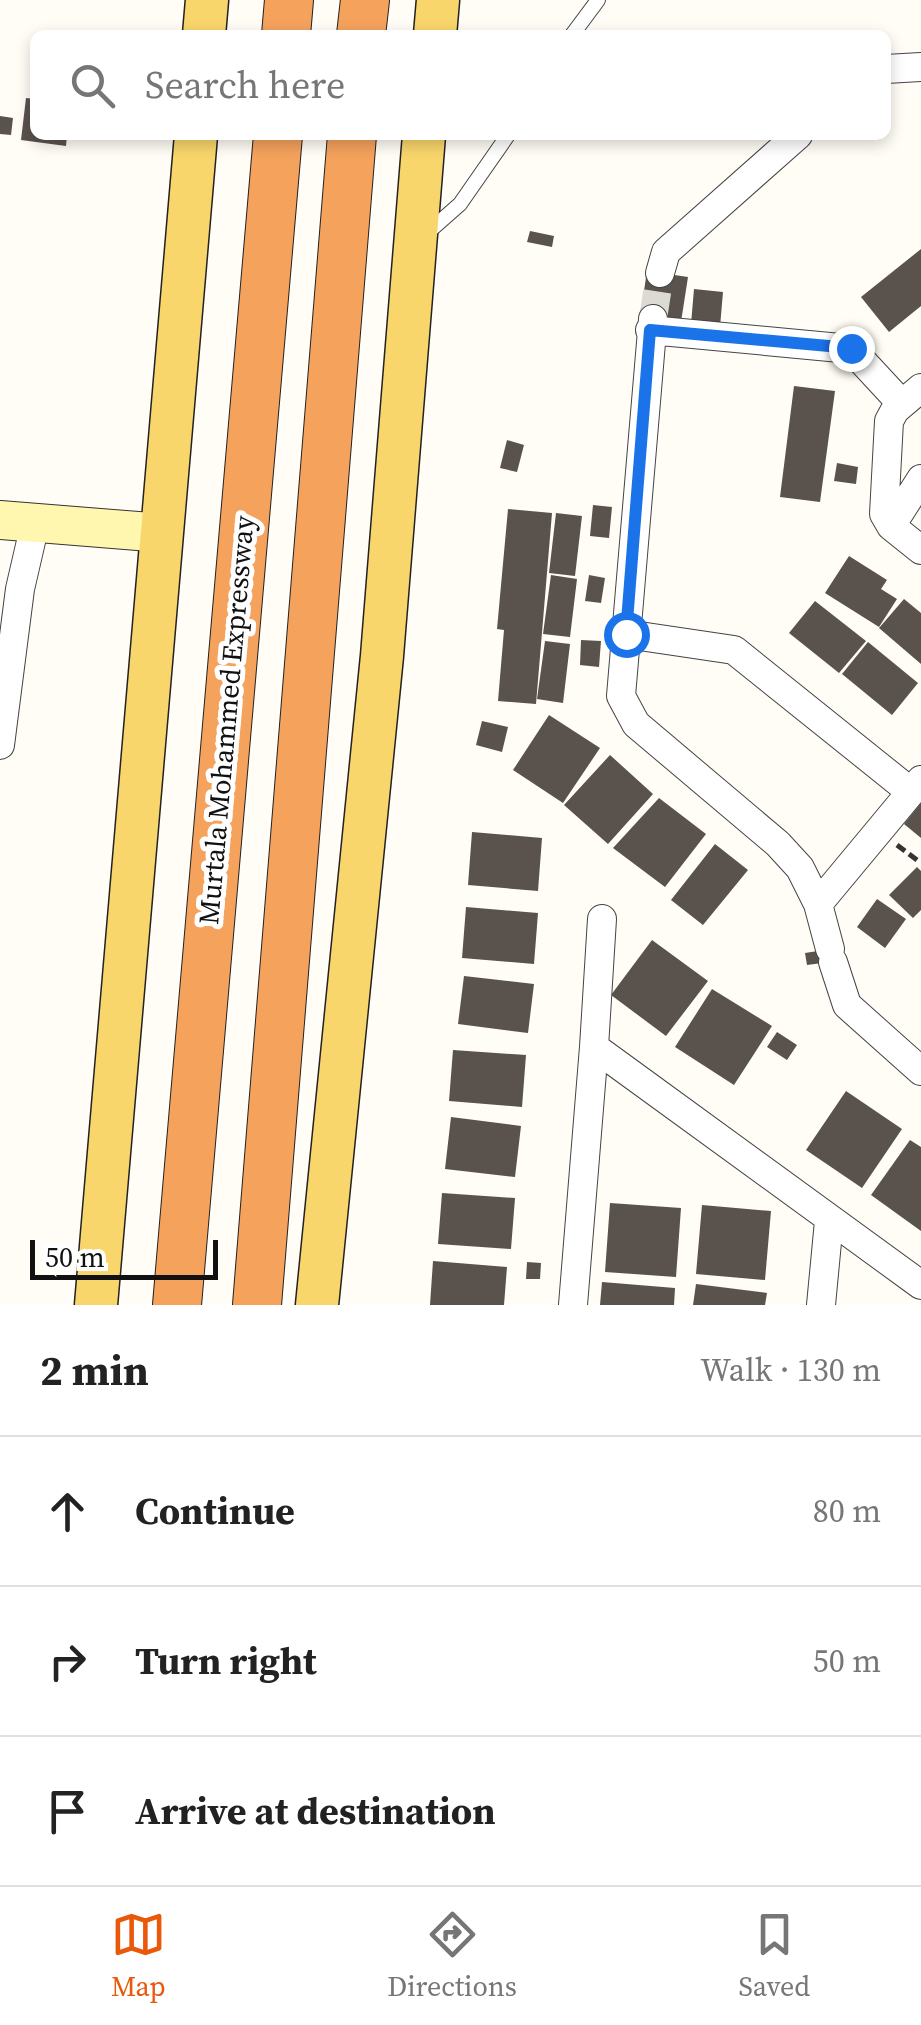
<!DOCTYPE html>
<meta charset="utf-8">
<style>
:root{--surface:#fff;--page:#f6f6f6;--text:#222;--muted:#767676;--line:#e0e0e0;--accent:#ea580c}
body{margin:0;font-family:"Source Serif 4",serif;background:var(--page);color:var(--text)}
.scale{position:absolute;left:30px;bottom:25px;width:188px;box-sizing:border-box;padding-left:10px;border:5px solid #111;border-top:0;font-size:28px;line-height:35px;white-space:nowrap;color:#111;-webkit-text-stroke:8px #fff;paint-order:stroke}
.stop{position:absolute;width:30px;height:30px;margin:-22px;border:8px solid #1a73e8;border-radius:50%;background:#fff}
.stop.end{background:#1a73e8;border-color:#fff;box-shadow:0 2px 10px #0008}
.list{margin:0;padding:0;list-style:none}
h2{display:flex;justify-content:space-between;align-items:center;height:130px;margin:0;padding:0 40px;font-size:42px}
h2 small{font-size:32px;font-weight:400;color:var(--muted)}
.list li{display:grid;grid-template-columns:65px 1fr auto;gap:30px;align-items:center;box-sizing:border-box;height:150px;padding:0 40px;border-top:2px solid var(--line)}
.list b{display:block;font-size:38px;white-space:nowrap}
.list em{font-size:32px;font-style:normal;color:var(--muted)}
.icon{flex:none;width:55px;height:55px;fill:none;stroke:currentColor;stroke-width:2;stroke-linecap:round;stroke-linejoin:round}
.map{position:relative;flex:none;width:921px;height:1305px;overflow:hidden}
.search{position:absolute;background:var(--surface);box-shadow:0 5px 15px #0003;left:30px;right:30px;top:30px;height:110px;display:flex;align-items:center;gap:25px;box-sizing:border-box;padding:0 35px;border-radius:15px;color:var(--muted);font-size:38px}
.sheet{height:580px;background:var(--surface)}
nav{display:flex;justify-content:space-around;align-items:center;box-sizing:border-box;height:140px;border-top:2px solid var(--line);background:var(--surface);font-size:28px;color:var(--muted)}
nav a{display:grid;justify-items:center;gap:5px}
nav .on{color:var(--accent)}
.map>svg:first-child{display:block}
.building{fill:#5a524d}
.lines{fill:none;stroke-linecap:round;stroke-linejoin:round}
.street-tunnel{stroke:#dbdad3;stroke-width:28;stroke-dasharray:28 14;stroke-linecap:butt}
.lane-casing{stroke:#444;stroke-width:16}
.street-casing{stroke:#444;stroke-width:30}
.secondary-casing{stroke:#333;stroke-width:40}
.primary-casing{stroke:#222;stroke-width:45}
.highway-casing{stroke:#222;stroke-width:50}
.path{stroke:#333;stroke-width:5;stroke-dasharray:10 5;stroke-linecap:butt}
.lane{stroke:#fff;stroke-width:14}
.street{stroke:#fff;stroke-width:28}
.secondary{stroke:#fff6b0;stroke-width:38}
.primary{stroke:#f9d66b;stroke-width:42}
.highway{stroke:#f5a25d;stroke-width:48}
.route{stroke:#1a73e8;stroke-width:12}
.labels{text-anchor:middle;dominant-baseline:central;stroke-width:10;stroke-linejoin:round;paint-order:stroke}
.street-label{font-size:28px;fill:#111;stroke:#fff}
</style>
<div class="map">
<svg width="921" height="1305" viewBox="0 0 921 1305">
<rect width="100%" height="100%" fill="#fffdf5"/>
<path class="building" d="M26,98L35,99V135H67L66,146L21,140Z
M0,116L13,118L11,135L0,134Z
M530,231L554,236L552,247L527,242Z
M921,249V306L889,332L861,297Z
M647,271L688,277L681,322L640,317Z
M694,289L723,292L720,327L691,324Z
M794,386L835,391L820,502L780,497Z
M507,440L524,445L517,472L500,468Z
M837,463L858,467L856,484L834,481Z
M593,505L612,507L609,538L590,536Z
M508,509L552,513L536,704L498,701L504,630L497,629Z
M556,513L582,516L575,576L549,573Z
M849,556L887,580L881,589L897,599L879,627L825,593Z
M551,575L577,579L570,637L543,634Z
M589,575L605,578L601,603L585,601Z
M904,599L921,613V664L879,628Z
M815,601L866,641L839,673L789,633Z
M581,640L601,641L599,667L580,665Z
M545,641L570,644L563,703L537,699Z
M868,642L918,683L892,715L842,674Z
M549,715L600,748L563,803L513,770Z
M482,721L508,727L502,752L476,745Z
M610,755L653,794L608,844L564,805Z
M659,798L706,834L665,887L613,848Z
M921,803V838L904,824Z
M472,832L542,838L538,891L468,885Z
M715,844L748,870L703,925L671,900Z
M917,867L921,871V910L913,918L889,895Z
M877,899L906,919L885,948L857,927Z
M466,907L538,913L534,964L462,958Z
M652,940L708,981L666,1036L611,995Z
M843,947L845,960L807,965L805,953Z
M464,976L534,984L528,1033L458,1024Z
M712,989L772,1026L734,1085L675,1047Z
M777,1032L797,1045L787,1060L767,1047Z
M453,1050L526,1055L522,1107L449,1101Z
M846,1091L902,1129L862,1188L806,1150Z
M451,1117L521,1126L515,1177L445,1169Z
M910,1140L921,1147V1231L871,1195Z
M442,1193L515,1198L511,1249L438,1244Z
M610,1203L681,1208L676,1277L605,1272Z
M702,1205L771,1211L765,1280L696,1274Z
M433,1261L507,1267L504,1305H430Z
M527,1262L541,1263L540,1279H526Z
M602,1282L675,1288L674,1305H600Z
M696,1284L767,1293L765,1305H693Z"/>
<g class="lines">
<path class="street-tunnel" d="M653,319L660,273"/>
<g class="lane-casing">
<path id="lane" d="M572,35L598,0
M426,234L460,204L508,135"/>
</g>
<g class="street-casing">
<path id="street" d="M886,69L921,67
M660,273L666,252L798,135
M653,319L621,696L636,724L778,844L800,868L818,904L830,949
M650,330L851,349L902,404
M921,388L895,410L889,421L884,514L891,526L921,550
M891,526L921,479
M626,634L734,650L911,792
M0,745L20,589L35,524
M818,904L921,780
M833,962L847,1005L921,1071
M594,1047L602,919
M573,1305L594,1047L921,1285
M821,1305L829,1221"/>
</g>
<g class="secondary-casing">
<path id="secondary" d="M0,520L163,533"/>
</g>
<g class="primary-casing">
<path id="primary" d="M204,35L207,0
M435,35L438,0
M96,1305L196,135
M317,1305L382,656L424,135"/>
</g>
<g class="highway-casing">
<path id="highway" d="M286,35L289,0
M361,35L365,0
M177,1305L278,135
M257,1305L352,135"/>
</g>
<path class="path" d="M897,845L921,863"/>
<use href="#lane" class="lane"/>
<use href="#street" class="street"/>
<use href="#secondary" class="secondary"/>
<use href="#primary" class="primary"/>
<use href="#highway" class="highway"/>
</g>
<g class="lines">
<path class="route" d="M626,634L650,330L851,348"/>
</g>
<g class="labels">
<g class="street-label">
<text transform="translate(226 720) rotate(-85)">Murtala Mohammed Expressway</text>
</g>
</g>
</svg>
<div class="scale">50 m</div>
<div class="stop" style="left:626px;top:634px"></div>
<div class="stop end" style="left:851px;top:348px"></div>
<div class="search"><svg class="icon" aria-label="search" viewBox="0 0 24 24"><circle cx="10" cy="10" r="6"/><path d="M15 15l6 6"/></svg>Search here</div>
</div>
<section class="sheet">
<h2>2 min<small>Walk · 130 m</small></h2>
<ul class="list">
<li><svg class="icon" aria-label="ahead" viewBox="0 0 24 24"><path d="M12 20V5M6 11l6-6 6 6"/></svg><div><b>Continue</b></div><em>80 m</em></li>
<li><svg class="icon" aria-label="right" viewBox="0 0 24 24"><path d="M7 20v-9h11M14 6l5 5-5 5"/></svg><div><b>Turn right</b></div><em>50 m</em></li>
<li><svg class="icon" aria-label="arrive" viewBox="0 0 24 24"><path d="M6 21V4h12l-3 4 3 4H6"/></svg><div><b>Arrive at destination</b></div></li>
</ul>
</section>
<nav>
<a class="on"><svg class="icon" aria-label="map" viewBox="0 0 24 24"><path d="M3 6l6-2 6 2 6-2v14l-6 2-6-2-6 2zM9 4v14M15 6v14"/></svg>Map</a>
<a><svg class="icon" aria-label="directions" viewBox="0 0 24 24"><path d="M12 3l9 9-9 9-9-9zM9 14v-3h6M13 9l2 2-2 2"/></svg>Directions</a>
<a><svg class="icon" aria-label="saved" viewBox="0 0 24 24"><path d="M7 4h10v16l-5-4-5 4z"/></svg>Saved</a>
</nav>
